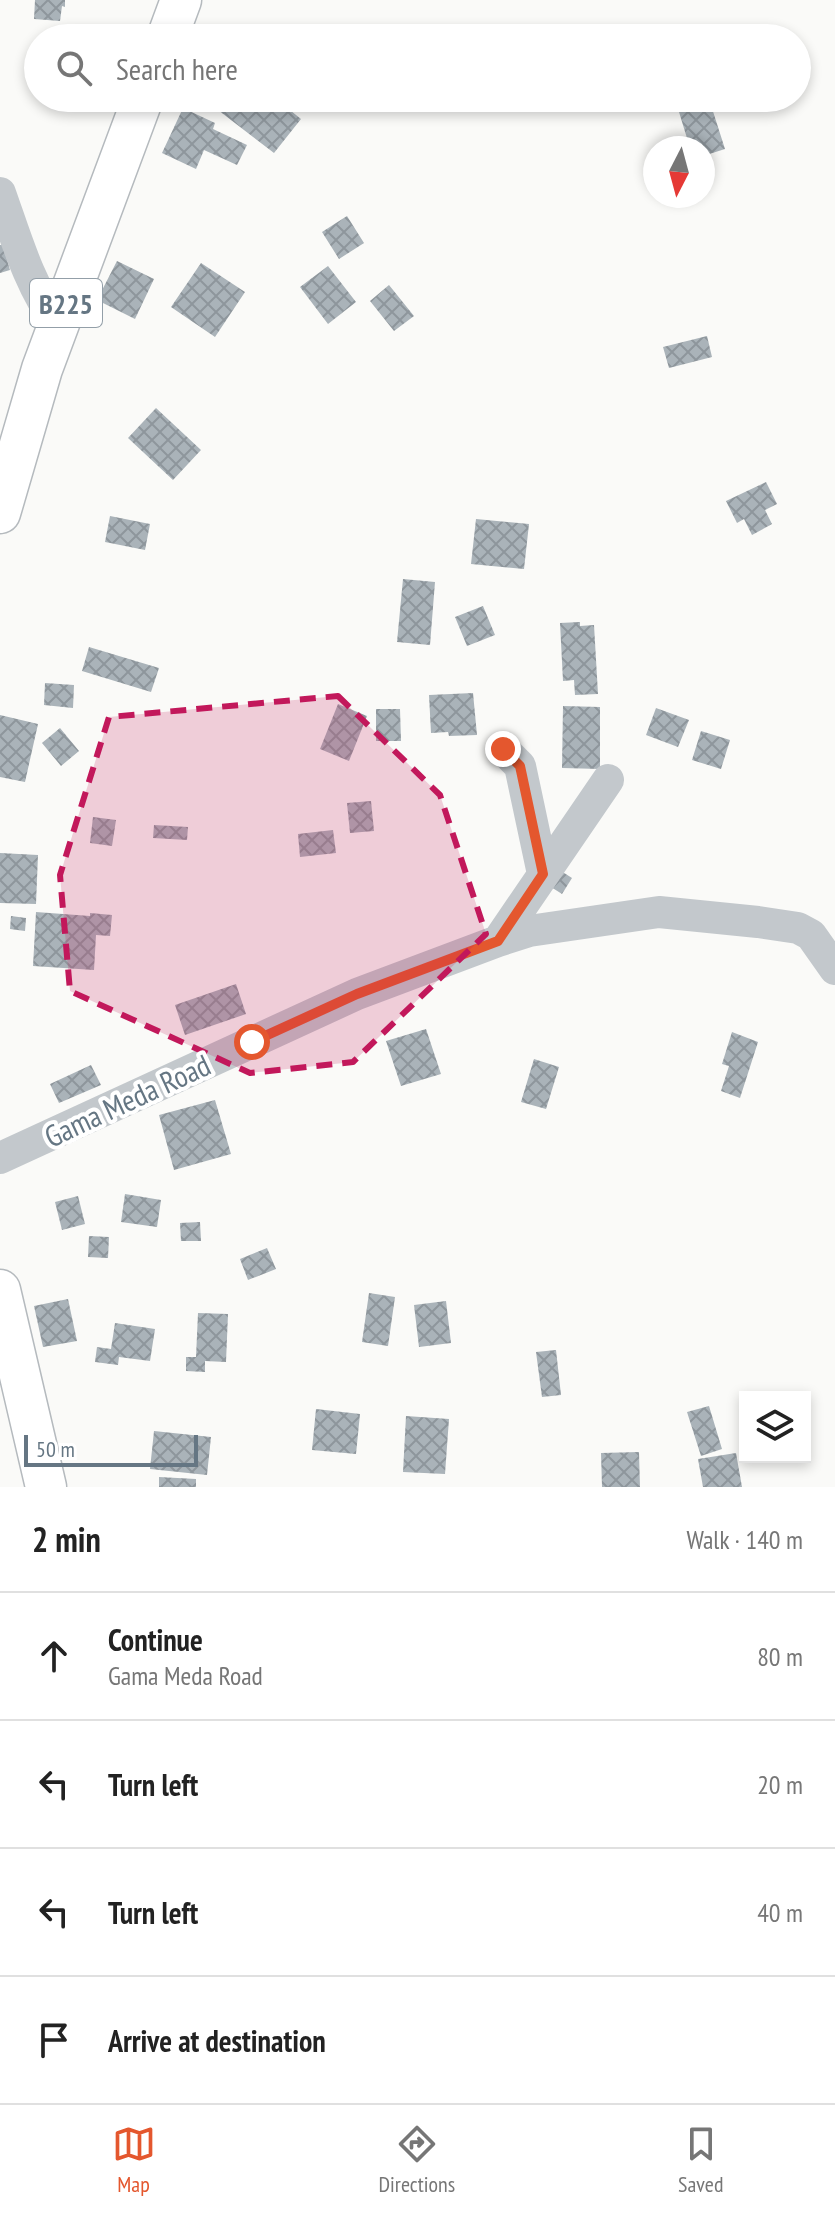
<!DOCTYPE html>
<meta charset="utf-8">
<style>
:root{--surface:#fff;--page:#f6f6f6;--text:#222;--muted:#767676;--line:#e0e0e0;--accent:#e4572e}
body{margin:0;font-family:"PT Sans Narrow",sans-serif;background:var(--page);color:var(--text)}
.controls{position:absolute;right:24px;bottom:24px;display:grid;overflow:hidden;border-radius:0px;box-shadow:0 4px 12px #0003}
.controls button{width:72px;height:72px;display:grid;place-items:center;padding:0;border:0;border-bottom:2px solid var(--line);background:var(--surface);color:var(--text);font:40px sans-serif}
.compass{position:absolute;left:643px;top:136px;width:72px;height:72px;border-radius:50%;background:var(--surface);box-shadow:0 4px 12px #0003;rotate:186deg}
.scale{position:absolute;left:24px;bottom:20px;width:174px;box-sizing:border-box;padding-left:8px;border:4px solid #657683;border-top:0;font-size:22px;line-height:28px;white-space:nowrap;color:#657683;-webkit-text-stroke:6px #fff;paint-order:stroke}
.stop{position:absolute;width:24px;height:24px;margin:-18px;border:6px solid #e4572e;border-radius:50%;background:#fff}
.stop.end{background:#e4572e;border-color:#fff;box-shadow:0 2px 8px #0008}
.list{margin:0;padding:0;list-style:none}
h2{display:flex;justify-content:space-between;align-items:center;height:104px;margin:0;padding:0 32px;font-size:34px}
h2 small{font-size:26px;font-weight:400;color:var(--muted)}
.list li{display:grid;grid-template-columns:52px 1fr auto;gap:24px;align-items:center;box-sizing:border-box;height:128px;padding:0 32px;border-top:2px solid var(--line)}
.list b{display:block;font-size:30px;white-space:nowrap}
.list p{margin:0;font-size:26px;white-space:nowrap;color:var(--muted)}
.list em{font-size:26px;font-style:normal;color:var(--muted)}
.icon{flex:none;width:44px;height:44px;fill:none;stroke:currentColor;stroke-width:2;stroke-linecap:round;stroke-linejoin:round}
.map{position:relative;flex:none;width:835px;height:1487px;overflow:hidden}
.search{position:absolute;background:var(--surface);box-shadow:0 4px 12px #0003;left:24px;right:24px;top:24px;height:88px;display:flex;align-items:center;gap:20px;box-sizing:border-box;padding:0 28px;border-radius:44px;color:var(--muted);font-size:30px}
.sheet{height:616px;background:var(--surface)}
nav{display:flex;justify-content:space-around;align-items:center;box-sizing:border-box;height:112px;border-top:2px solid var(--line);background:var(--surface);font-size:22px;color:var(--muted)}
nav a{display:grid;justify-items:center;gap:4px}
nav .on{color:var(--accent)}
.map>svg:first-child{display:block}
.building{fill:url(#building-cross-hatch)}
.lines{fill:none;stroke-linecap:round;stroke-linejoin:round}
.major-casing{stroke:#b5babe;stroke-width:43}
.minor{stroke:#c3c8cc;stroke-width:32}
.major{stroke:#fff;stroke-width:40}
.route{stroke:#e4572e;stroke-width:10}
.marked{fill:#c2185b;fill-opacity:0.2;stroke:#c2185b;stroke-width:6;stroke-dasharray:16 10;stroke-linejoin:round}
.labels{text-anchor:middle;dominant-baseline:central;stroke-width:8;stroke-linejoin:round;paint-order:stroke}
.shield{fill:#fff;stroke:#939fa8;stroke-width:2}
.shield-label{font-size:28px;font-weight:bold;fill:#657683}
.street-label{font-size:30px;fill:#657683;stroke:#fff}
</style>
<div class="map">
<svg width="835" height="1487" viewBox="0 0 835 1487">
<defs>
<pattern id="building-cross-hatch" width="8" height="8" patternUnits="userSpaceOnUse" patternTransform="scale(2)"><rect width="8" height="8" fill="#aab3b9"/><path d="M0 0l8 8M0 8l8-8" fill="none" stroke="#8e969c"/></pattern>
</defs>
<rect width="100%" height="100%" fill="#fafaf8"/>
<path class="building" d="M35,0H65V7L62,6L60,21L34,19Z
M207,98H275L301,119L274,153L205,100Z
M710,102L725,149L703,156V148H690L679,112Z
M183,108L215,123L213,129L247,145L237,165L204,150L196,169L162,153Z
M347,216L364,243L339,259L322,232Z
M0,245H3L10,270L0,273Z
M117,261L154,279L135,319L97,300Z
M201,263L245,292L215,337L171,307Z
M328,266L356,302L328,324L300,287Z
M389,285L414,316L394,331L370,301Z
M707,336L712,357L669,368L663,347Z
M156,408L201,450L173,480L128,438Z
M766,482L777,504L765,510L772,524L752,535L744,519L737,523L726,501Z
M110,516L150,524L145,550L105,542Z
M476,519L529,524L524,569L471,564Z
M403,579L435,582L430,645L397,642Z
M483,606L495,635L467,646L455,617Z
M580,622V626L594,625L598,694L575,695L574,680L563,681L560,623Z
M89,647L159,668L151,692L82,671Z
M45,683L74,685L73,708L44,705Z
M473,693L477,735L449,736L448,732L431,733L429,695Z
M338,704L367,716L349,761L320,749Z
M563,706L600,707V769L562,768Z
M656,708L689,720L678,747L646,735Z
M376,709H400L401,741H376Z
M0,715L38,724L25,782L0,777Z
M60,728L79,751L61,766L42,743Z
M701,731L730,740L721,769L692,760Z
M371,801L374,831L350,833L347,803Z
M93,817L116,820L112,846L90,843Z
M154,825L188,827L187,840L153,838Z
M333,830L336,853L300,857L298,834Z
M0,853L38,855L36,904L0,903Z
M558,869L572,878L562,894L548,885Z
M36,912L90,916V913L112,915L110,936L96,935L94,970L33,966Z
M11,916L26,918L25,931L10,929Z
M236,984L246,1014L185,1035L175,1005Z
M426,1029L441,1074L401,1086L386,1041Z
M732,1032L758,1042L740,1098L721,1091L729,1066L722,1064Z
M534,1059L559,1067L546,1109L521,1102Z
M91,1065L101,1085L59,1103L50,1084Z
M215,1100L231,1154L174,1170L159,1115Z
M125,1194L161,1200L157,1227L121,1222Z
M78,1196L85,1224L62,1230L55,1202Z
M200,1222L201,1241H181L180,1223Z
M89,1236L109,1237L108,1258L88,1257Z
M267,1248L276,1269L248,1280L240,1259Z
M369,1293L395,1297L388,1346L362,1342Z
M68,1299L77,1341L43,1347L34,1306Z
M446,1301L451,1343L419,1347L414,1305Z
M198,1313L228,1314L226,1362L205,1361V1372L186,1371V1357H196Z
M115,1323L155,1329L150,1361L119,1357L118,1365L95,1362L97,1347L111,1349Z
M556,1350L561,1395L542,1397L536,1352Z
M709,1406L722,1449L701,1456L687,1412Z
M316,1409L360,1414L356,1454L312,1450Z
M406,1416L449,1419L445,1474L403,1472Z
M154,1431L211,1437L207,1475L150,1469Z
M639,1452L640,1487H602L601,1453Z
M736,1453L742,1487H703L698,1459Z
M159,1477L196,1479V1487H159Z"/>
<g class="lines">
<g class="major-casing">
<path id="major" d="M167,38L181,0
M0,513L42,369L143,98
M0,1290L46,1487"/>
</g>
<path class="minor" d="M0,193C16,238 29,285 58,324
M503,749L520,766L543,874
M498,941L608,780
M0,1158L357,994L498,941L529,931L659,912L758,922L798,928L811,935L835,969"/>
<use href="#major" class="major"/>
</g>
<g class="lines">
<path class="route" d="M252,1042L357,994L498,941L543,874L520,766L503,749"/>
</g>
<path class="marked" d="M338,696L440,795L486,934L353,1062L250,1073L70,991L60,875L109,717Z"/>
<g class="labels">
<rect class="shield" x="30" y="279" width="72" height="48" rx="6"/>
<g class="shield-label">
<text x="66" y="303">B225</text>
</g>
<g class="street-label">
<text transform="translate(127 1100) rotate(-25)">Gama Meda Road</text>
</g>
</g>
</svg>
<div class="controls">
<button><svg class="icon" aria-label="layers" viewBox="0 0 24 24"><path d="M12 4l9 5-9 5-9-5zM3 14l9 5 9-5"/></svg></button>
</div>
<svg class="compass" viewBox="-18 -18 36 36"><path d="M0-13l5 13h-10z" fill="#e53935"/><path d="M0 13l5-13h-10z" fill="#767676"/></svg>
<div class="scale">50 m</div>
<div class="stop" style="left:252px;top:1042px"></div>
<div class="stop end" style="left:503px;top:749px"></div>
<div class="search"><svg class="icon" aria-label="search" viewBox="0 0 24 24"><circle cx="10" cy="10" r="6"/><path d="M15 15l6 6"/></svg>Search here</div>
</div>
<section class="sheet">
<h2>2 min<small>Walk · 140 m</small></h2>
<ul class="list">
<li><svg class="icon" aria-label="ahead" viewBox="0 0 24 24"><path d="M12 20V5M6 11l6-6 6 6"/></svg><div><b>Continue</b><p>Gama Meda Road</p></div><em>80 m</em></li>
<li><svg class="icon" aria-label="left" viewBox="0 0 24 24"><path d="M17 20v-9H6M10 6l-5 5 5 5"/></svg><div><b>Turn left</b></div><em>20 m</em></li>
<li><svg class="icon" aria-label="left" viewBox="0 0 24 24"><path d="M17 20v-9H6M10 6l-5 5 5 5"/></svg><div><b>Turn left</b></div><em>40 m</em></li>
<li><svg class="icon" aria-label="arrive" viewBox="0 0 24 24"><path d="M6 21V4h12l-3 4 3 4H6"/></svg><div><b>Arrive at destination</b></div></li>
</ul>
</section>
<nav>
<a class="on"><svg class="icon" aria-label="map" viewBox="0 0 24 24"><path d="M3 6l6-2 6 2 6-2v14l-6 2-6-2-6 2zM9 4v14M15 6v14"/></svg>Map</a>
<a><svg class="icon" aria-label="directions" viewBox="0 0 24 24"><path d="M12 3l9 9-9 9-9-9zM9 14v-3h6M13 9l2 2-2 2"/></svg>Directions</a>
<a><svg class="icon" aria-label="saved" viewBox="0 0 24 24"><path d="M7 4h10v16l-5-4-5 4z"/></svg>Saved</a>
</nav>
